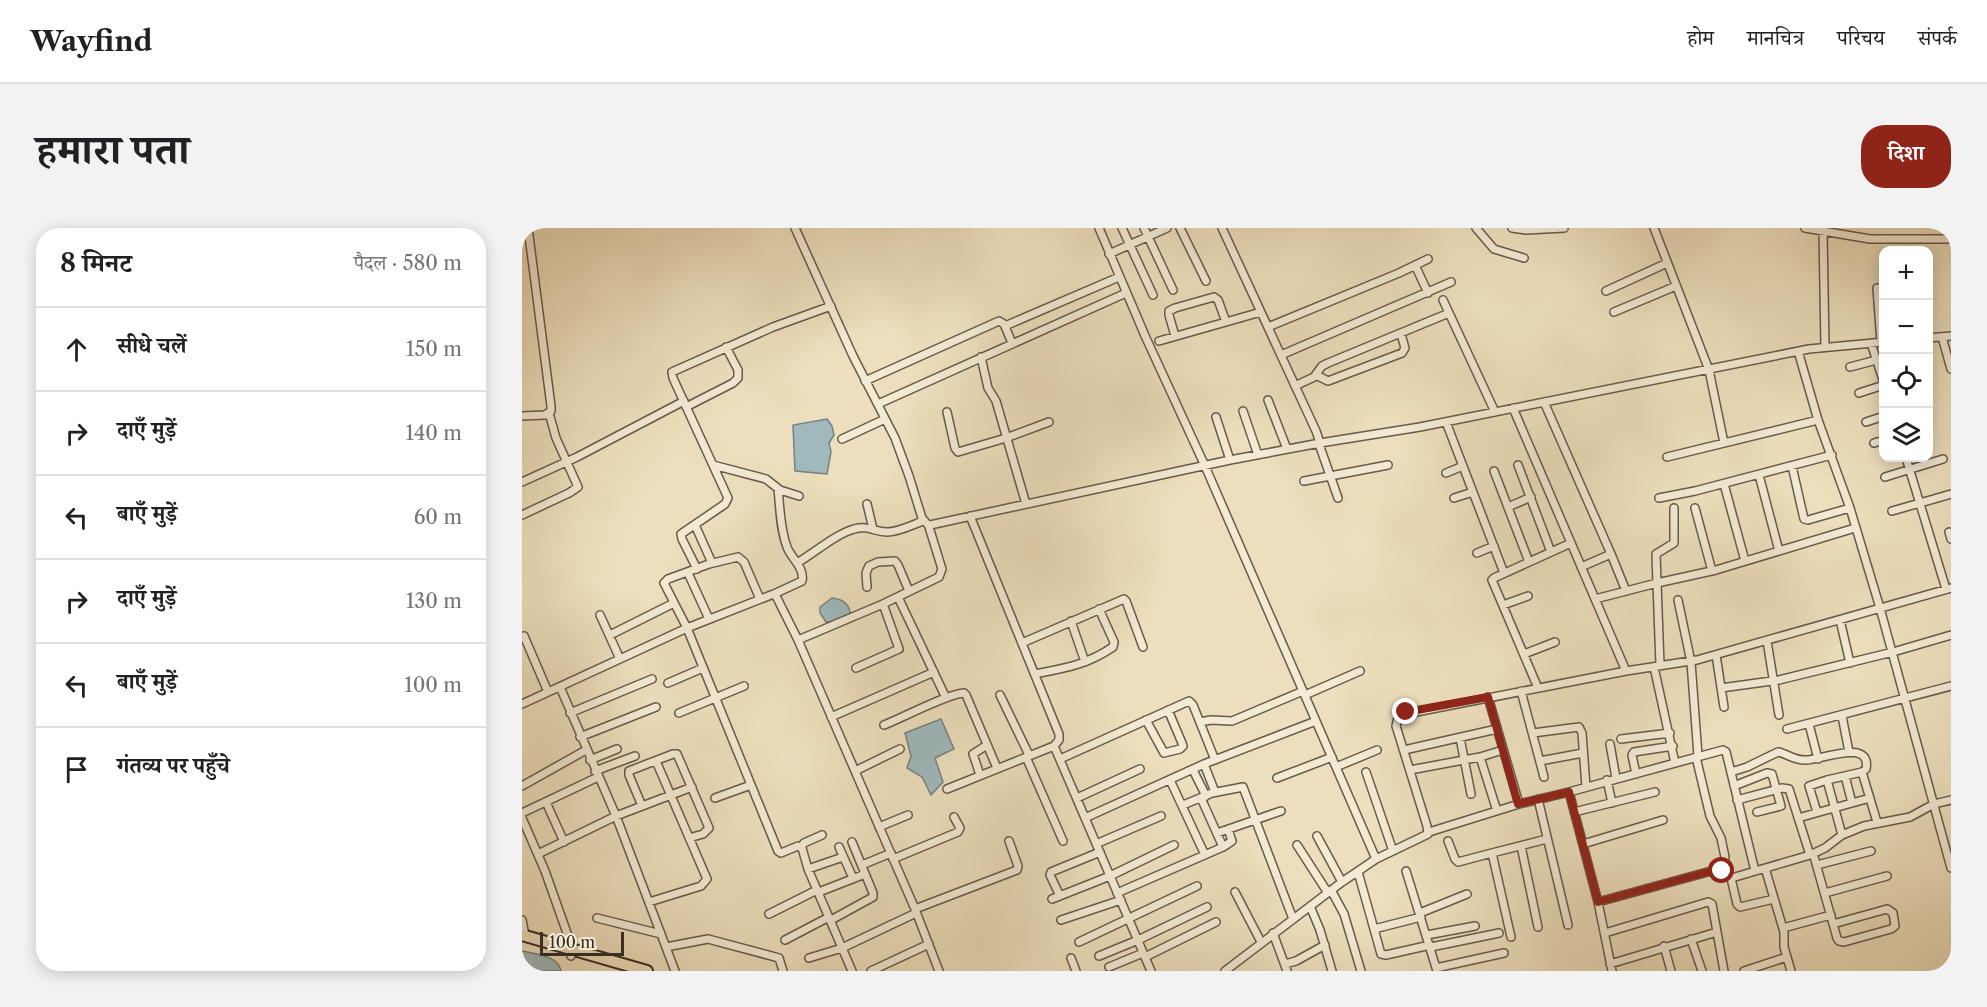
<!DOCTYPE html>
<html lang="hi">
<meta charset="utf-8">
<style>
:root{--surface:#fff;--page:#f2f2f2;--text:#202124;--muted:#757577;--line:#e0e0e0;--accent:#8f2418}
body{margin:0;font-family:"Libre Caslon Text","Noto Serif Devanagari",serif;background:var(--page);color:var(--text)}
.controls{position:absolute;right:18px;top:18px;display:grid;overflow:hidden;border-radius:12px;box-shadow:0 3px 15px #0003}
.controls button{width:54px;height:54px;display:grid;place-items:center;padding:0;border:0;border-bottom:2px solid var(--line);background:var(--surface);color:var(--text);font:30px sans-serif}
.scale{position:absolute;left:18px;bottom:15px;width:84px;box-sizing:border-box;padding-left:6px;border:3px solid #392f25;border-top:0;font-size:16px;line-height:21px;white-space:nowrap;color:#392f25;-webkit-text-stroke:4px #f3ead4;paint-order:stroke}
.stop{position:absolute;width:18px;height:18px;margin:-14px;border:4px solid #8f2418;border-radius:50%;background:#fff}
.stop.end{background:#8f2418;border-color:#fff;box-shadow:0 2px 6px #0008}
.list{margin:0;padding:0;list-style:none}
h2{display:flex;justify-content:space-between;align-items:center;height:78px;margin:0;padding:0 24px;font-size:26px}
h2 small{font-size:20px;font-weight:400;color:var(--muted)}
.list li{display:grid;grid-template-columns:39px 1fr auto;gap:18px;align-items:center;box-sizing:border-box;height:84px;padding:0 24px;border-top:2px solid var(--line)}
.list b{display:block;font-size:22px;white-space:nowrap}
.list em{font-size:20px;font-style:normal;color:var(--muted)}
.icon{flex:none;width:33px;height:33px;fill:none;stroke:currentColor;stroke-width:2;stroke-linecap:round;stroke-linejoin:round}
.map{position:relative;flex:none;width:1429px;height:743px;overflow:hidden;border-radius:24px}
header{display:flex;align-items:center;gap:36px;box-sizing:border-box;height:84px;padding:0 30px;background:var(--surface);border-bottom:2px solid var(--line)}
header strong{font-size:28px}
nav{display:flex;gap:33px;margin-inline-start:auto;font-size:21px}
.intro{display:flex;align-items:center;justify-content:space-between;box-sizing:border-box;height:144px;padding:0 36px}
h1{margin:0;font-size:42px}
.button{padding:15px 27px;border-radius:24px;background:var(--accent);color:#fff;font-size:21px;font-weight:700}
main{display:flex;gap:36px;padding:0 36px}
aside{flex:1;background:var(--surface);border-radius:24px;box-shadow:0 3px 15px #0003}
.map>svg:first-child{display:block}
.water{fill:#9fb9bc;stroke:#768280;stroke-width:1.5}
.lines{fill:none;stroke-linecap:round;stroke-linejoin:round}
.street-casing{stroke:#665b4b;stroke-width:10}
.primary-casing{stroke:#392f25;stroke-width:14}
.street{stroke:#f3ead4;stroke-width:7}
.primary{stroke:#eddfbd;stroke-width:10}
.route{stroke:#8f2418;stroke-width:8}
</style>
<header>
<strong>Wayfind</strong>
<nav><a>होम</a><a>मानचित्र</a><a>परिचय</a><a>संपर्क</a></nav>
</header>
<div class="intro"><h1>हमारा पता</h1><a class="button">दिशा</a></div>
<main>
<aside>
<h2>8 मिनट<small>पैदल · 580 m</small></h2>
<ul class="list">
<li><svg class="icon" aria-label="ahead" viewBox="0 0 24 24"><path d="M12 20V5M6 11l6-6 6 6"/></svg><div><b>सीधे चलें</b></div><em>150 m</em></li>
<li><svg class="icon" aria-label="right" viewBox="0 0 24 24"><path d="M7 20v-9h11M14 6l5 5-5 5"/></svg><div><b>दाएँ मुड़ें</b></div><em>140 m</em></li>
<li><svg class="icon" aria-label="left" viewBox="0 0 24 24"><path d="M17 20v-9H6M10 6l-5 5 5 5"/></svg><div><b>बाएँ मुड़ें</b></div><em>60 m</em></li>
<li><svg class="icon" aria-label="right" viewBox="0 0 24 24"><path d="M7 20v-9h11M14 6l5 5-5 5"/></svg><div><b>दाएँ मुड़ें</b></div><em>130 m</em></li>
<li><svg class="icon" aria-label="left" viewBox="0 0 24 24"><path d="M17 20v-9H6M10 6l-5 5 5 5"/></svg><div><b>बाएँ मुड़ें</b></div><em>100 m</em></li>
<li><svg class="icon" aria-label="arrive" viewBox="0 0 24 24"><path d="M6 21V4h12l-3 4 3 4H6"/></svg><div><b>गंतव्य पर पहुँचे</b></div></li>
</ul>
</aside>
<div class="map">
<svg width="1429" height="743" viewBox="0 0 1429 743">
<rect width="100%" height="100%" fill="#eddfbd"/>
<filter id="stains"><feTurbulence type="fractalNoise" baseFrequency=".00333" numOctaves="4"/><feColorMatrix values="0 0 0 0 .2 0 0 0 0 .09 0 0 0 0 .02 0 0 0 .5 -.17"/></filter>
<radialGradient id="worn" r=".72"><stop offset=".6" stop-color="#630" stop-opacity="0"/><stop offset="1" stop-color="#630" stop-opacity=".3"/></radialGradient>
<path class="water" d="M305,191L310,198L312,207L307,215L309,224L305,246L273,243L271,197Z
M310,370C321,371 329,377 328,388L317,393L304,394L298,385V379Z
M419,491L432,521L413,530L421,554L409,567L400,549L385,540L389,528L383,505Z
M0,723C13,726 36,727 39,743H0Z"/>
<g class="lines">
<g class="street-casing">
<path id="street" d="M273,0L331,128L373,210L387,248L400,290L407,298
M577,0L624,110L683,238L854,631
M600,0L631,67
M622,0L651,62
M658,0L684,53
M954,0L972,21L1002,30
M990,0L1004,2L1042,0
M1132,0L1187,142L1202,215
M1283,0L1348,11H1429
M1301,3L1303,119
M587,26L645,0
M893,37L906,65
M1355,60L1359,114
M1084,63L1145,35
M921,72L973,184
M1092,84L1154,58
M483,98L597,49
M746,99L877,45L906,31
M653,108L647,87V83L653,80L692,69L696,72L704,94
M1420,109L1429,141
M1406,110L1429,108
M637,113L739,84
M1349,115L1362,155
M1276,123L1296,192L1328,280L1358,380L1429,640
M759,127L929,54
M459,129L466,160L474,173L504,276
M1328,139L1362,130
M794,147L806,153L880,125L883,120L879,106
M343,153L477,93L482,96L490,115
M773,158L792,149L800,138L806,135L927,85
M1337,165L1362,157
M746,172L765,221
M1022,174L1089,326L1059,339
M356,176L604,65
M164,179L211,155L216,150V142L204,119
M991,180L1104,443
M721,183L736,227
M425,184L433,220L436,224L484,210L527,194
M0,188L23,187L29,183V178L6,0
M694,189L708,232
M924,194L982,345
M1344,194L1362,188
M320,211L363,191
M798,215L898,199L1287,121L1362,114
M1352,215L1362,212
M797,216L816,270
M1145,229L1296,192
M1384,230L1424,361
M191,237L244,251L258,262L277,268
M996,237L1029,324
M1270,238L1282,291L1286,292L1328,280
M972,243L1007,334
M924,245L941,238
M1237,247L1257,323
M1363,249L1421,231
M782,253L866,237
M0,254L55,229L162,173
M1202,256L1223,333
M932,270L951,264
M1137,270L1173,263L1310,227
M345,276L351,301
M986,279L1009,269
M1173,280L1190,343
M1370,283L1429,266
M0,287L47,265L56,259L34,210L27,185
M448,288L537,506V512L532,518
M173,297L190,335
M1427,304L1429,311
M955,325L972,318
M1089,326L1104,363
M275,335C294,324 312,307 332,301C347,297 352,304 365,304C377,304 390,297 401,293
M175,341L160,311L159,306L203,276L206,270L151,150L150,144L251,99L309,78
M166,345L187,391
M345,359L344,345L347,338L356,334L373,333L376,337L387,363
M252,366L280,353C283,340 269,330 265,319C258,301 258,279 256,261
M376,369L424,470
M238,371L222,334L216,329L187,336L146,351L142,355L165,400L256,623L259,625L276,618L280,620L286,641L330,743
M1073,371L1135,355L1134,326L1152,315V280
M1156,372L1169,434L1176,528
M981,377L1006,368
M78,387L98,431
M1318,392L1328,435
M549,393L563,434
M88,407L152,375
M2,408L26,464
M1245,413L1257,487
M500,415L602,371L604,373L621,419
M1002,426L1033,414
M1194,427L1202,479
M1138,437L1135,355L1194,342L1333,300
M1132,439L1153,535
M334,440L377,421L361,376
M513,446C544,440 564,437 591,419L592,414L577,381
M146,455L181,440
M38,459L94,588L153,743
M1016,460L970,352L972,350L1049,315
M1199,460L1257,452L1371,424L1429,407
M999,463L1022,549
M478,467L507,527
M783,467L838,443
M966,469L997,576
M0,476L165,400L249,367L252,366L255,370L276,412
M48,485L130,451
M157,485L222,458
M1320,488L1327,524
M309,489L412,444
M624,492L642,525L658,521L661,518L660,515L646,482
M678,494L689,492L710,493L781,463
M1287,496L1296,531
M362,497C380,490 425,466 442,465L444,467L475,540
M1265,501L1429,458
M1011,505L1057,499L1060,505L1064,559
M58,509L134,479
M938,510L949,566
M1099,511L1148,505
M1088,516L1094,550
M882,522L975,501
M504,529L541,613
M958,529L981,522
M1174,529L1188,588L1199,610L1203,629L1200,643
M538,531L667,473L671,477L693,532
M68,532L95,521
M1018,533L1061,525
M682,536L693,564
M814,539L855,522
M671,542L684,568
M888,542L958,529L975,583
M73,543L113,528
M333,543L378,521
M844,544L871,623
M1209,544L1225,539L1256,524C1266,526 1273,533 1284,532C1298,532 1350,510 1344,541L1340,544L1355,594
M1114,546L1110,527L1112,524L1151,518
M458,547L451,526L465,517
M1323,548L1330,575
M755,550L810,529
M648,552L683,627
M1085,552L1090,575
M0,558L64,522
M1212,558L1245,545L1250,546L1259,578L1235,584
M425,561L532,518L629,743
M1047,564L1201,522L1204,524L1233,643
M193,570L229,557
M555,570L618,541
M1016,571L1046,697
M1215,572L1260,560L1267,561L1288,627
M24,574L42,614
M661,577L690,565L721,559L771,691
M120,578L107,547V543L151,526H155L187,600L181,606L167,610
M1052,584L1133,564
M1295,584L1287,558L1305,552
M0,585L76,549
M0,590L23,643L51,722L49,728
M563,590L682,536L794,493
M1276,590L1348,570
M357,599L386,587
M907,604L997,576L1047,564L1076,674L1090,743
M695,605L759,583
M1320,607L1305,552L1340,544
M795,608L820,654
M926,613L933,631L936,634L970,625
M574,616L639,588
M1061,616L1141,592
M775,617L806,665
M999,618L1016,699
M279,619L282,615L300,607
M317,619L331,650
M701,619L710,613L706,601
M1291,625L1315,710L1317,713L1322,714L1369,701L1373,698L1371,685L1365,681L1311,696
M16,626L94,588L170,559
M371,631L436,604L438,600L432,589
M340,637L369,625
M1295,637L1349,623
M1243,640L1262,704V719L1269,743
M286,641L321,629
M884,643L915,743
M836,644L859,726L864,727L908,717
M1209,650L1215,676L1218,679L1252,671
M809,662L822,686L839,743
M297,664L343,646
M713,664L739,714
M595,665L701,619L679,570
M1303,665L1365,648
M538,668L528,647L529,644L578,624
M530,671L588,648L652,617
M127,674L179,658L185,651L134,533
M1076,674L1193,642L1200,643L1209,650L1213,649L1288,627L1303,620L1320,607L1342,598L1388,589L1412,576L1429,572
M788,678L798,702L810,743
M393,681L495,642L496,638L487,613
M898,685L945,666
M247,686L295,662
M75,690L139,706
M0,692L3,708
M309,692L351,669V665L330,614
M539,692L599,672
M1261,700L1309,687
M852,701L899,689
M751,705L765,743
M1083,705L1186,674L1190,676L1195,704
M905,707L953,698
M989,709L970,625L1025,611
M1169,711L1180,743
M263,712L307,689
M557,714L675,658
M1142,718L1149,743
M144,719L186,711L257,730L261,743
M909,719L977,705
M577,728L616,712L685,679
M623,729L694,694
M287,730L320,720L394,685
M549,730L554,743
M763,736L774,733L803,717
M1088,736L1195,704L1202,743
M587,739L621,725
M914,740L982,725
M349,743L407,716
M417,743L393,681L276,412L361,376L417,349L420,341L407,299L408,297L708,232L798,215L794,203L700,0
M703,743L820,654L854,631L906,606L905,598L874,498L876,490L879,487L1104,443L1175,432L1429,360
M1222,743L1265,729"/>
</g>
<g class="primary-casing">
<path id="primary" d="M0,707L125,743"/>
</g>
<use href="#street" class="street"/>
<use href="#primary" class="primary"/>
</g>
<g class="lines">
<path class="route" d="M884,484L966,469L996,576L1047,564L1076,674L1193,642L1200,643"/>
</g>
<rect width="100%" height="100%" filter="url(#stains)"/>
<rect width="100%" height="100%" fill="url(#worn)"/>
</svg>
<div class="controls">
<button>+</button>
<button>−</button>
<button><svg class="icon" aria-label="locate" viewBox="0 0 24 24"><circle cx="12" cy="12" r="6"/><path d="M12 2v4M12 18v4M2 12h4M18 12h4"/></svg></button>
<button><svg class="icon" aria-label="layers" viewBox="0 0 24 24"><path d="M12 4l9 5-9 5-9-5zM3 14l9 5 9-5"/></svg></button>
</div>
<div class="scale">100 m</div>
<div class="stop" style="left:1200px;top:643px"></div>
<div class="stop end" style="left:884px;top:484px"></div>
</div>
</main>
